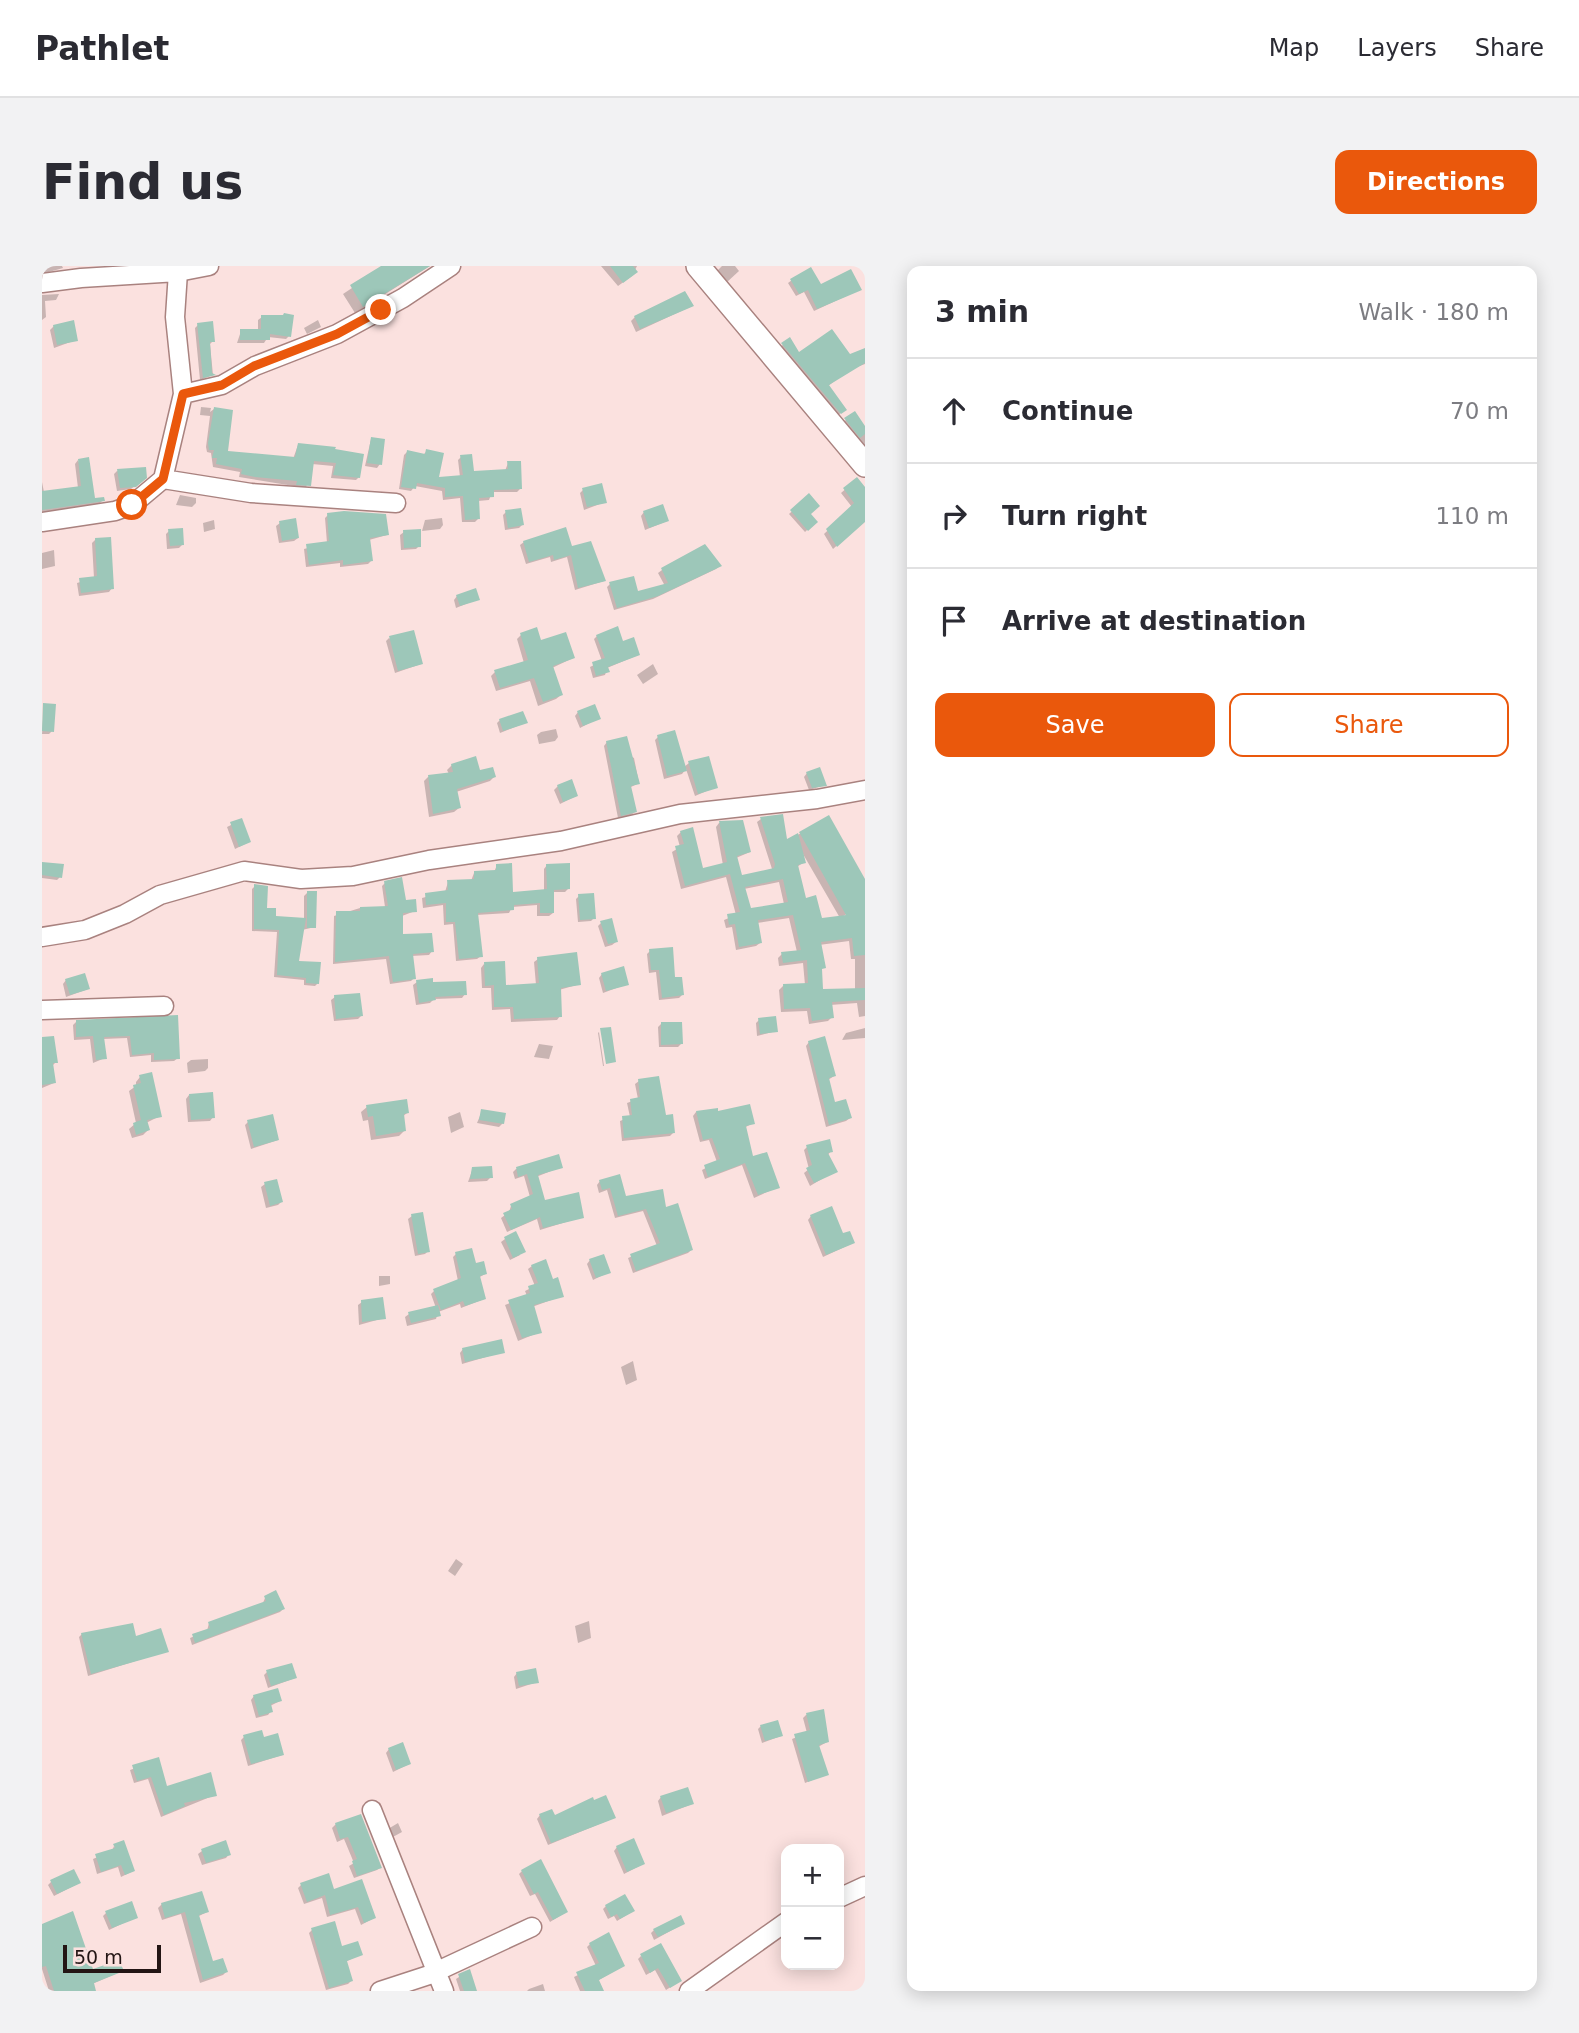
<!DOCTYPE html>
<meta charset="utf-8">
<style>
:root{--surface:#fff;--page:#f2f2f3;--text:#2b2b33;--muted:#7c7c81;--line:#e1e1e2;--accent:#ea580c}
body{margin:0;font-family:"DejaVu Sans",sans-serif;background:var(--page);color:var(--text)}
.controls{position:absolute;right:21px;bottom:21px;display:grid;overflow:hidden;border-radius:14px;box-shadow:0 4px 18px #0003}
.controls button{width:63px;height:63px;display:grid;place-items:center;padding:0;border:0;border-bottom:2px solid var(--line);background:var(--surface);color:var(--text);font:35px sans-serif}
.scale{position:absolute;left:21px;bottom:18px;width:98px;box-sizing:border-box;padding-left:7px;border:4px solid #231514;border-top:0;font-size:19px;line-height:24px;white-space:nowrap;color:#231514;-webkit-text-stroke:5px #fbe1df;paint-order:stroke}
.stop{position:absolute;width:21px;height:21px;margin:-16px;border:5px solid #ea580c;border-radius:50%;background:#fff}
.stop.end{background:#ea580c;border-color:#fff;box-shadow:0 2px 7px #0008}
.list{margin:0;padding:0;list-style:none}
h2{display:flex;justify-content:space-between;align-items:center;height:91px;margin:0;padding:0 28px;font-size:30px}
h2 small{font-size:23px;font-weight:400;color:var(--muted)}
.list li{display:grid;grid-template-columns:46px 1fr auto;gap:21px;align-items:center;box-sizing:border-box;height:105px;padding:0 28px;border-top:2px solid var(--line)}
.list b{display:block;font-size:26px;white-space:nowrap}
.list em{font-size:23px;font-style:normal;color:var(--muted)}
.actions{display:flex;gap:14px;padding:21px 28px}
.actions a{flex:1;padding:16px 0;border:2px solid var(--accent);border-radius:14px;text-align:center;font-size:24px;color:var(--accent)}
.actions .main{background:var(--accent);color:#fff}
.icon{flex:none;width:38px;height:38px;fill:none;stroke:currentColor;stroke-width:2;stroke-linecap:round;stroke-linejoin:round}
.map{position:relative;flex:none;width:823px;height:1725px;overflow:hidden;border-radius:14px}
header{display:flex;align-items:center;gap:42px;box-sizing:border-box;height:98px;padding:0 35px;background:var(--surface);border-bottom:2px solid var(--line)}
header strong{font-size:33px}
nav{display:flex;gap:38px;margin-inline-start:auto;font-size:24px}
.intro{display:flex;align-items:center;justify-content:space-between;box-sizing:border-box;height:168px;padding:0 42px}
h1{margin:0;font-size:49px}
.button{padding:18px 32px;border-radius:14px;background:var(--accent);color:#fff;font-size:24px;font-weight:700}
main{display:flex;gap:42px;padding:0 42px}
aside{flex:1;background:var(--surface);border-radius:14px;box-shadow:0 4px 18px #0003}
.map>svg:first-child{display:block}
.shadow{fill:#0003;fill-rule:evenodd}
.building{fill:#9dc7b9;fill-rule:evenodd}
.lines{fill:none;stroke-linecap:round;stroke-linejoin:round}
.minor-casing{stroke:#a9827f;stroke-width:21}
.major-casing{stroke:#a9827f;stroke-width:26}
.minor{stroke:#fff;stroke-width:18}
.major{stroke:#fff;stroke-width:23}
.route{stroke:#ea580c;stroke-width:9}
</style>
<header>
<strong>Pathlet</strong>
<nav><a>Map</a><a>Layers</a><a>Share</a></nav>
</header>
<div class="intro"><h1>Find us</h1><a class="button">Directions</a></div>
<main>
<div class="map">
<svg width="823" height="1725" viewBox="0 0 823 1725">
<rect width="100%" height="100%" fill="#fbe1df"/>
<path class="shadow" d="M0,0H20L21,2L0,8Z
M343,0H388L313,47L301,28Z
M559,0H595L590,10L576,20Z
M680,0H693L697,5L684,17L674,6Z
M750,14L778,20L817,24L772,45L762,26L754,30L746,17Z
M17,28L14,34L3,35L4,51L0,54V29Z
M650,40L594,66L589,55L593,51Z
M220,51L247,70L244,73L226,71L222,77H195L199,65H216V54Z
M276,54L279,61L265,68L262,62Z
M156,59L171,75L168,78L171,109L158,114L153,62Z
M12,60L34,74L12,82L8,64Z
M747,74L757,88L808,90L823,84V98L807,104L786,120L800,146L795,150L737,82Z
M159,141L169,142L168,146L172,143L185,186L251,193L256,179L320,189L317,211L314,214L289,212L291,200L270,198L264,222L197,211L198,206L171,201L169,187L165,186L164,181L168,150L158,149Z
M812,148L823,161V184L800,157Z
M329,173L338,198L335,202L323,200Z
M385,185L394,213L418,211L416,194L419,191L430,207L463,205L466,197L478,223L475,226H450L447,234L436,235L437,252L433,256H420L418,232L401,234L400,225L373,220L369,225L357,223L362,189L365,186L381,189Z
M36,194L52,234H61L57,238L0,247V216L2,226L36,222L33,198Z
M75,205L103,211L89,223L75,225L72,208Z
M815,213L823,224V254L791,283L782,268L810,241L799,227Z
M541,224L563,236L542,244L538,227Z
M138,229L154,232V237L150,241L134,239Z
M767,230L766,248L773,256L763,266L747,248Z
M464,246L480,259L477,262L463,264L461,249Z
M602,246L625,255L603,264L599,250Z
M286,249L345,269L327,274L329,295L326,298L298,301V297L264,301L262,283L285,277L283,252Z
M400,252L401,259L398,263L380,265L383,254Z
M172,254L173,263L162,266L161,257Z
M238,257L256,272L252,275L237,277L234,260Z
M127,265L141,278L137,282L125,283L124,268Z
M362,266L377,280L374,283L359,284L358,269Z
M54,273L70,322L67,326L37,330L35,317L52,312L50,277Z
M482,276L528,282L562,315L533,324L525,291L509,296L508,291L484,298L478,279Z
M662,280L677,300L674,303L611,333L572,344L565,321L568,318L594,328L623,320L616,307L620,304Z
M12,284L13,300L0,303V287Z
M415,330L436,333L414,342L412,334Z
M479,369L531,392L510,402L519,429L514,433L496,440L488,415L454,425L449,410L453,406L482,397L475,373Z
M555,370L580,377L596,389L565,402L563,409L551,412L548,401L560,395L552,373Z
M347,372L379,398L353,407L344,375Z
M611,398L616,408L601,418L595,409Z
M2,439L10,465L7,468H0Z
M536,446L557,452L538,462L533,450Z
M458,454L483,457L458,467L455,457Z
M514,463L516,471L513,475L497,478L495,469L499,466Z
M616,471L642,501L647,497L674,521L653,530L644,503L640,508L622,513L613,474Z
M565,476L592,492L597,517L587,522L593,546L589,549L576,552L562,480Z
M410,499L452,511L448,515L414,526L417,542L412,546L387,551L382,515L386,511L407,508L405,504Z
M765,507L783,519L767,524L762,511Z
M516,520L534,530L518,538L512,524Z
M786,552L823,616V637L798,652L761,588L762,596L755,601L763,634L779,654L823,650V750L817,751L815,737L788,739L790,751L786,755L767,758L765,745L739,746L737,724L741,720L763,719L761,697L737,700L736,692L740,688L755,686L747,652L715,657L718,677L714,680L694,684L690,661L684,662L682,654L694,649L684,611L639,623L630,586L638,581L635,570L639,566L660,604L681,599L674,561L677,557L700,556L708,586L694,592L699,611L730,603L715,556L719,553L743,576ZM737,616L742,638L707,644L702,623ZM807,675L809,693H813V724L779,725L777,679Z
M199,554L207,576L193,583L185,561Z
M0,597L18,611L15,614L0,612Z
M455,599L470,628L502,625V603L505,599L526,623L523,626H511V647L507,650H495V639L470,641L467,647L434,649L439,690L435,693L414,695L411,658L402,659L401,639L381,642L380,632L403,626L406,616L429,615L432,607L452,606Z
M343,617L373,645L360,650V670L390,685L387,689L369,690L372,712L369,715L348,718L344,693L291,698L292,650L318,642L343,641L340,620Z
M213,620L223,644L232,652L262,654V630L265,627L273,661L260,664L255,696L276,717L273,720L262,719V714L232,711L235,666L210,665V623Z
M537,630L552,652L549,655L536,656L534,633Z
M559,657L574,676L570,679L563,681L556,660Z
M608,685L632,713L640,729L637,732L617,734L614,706L607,707L605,688Z
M496,693L538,718L517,724L518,750L515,754L469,756L468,743L450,744L449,722H440L439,702L442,698L463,721L494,719L492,696Z
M560,708L585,718L561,727L557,712Z
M24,714L46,723L24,731L21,718Z
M375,716L423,728L420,732L392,733L388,737L374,739L371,719Z
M293,731L319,750L316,753L292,755L289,734Z
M134,751L136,792L132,795L109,796V789L88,791L85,772L61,773L63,792L51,797L48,773L32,774L31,759L34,756Z
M717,754L734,765L715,770L714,757Z
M619,758L639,778L636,781H617L616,761Z
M823,762V772L800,774L804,767Z
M557,766L562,800H561L556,767Z
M0,773L14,796L9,801L12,817L0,822Z
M767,776L792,810L786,814L792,838L808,852L804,855L784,861L764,780Z
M497,778L511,780L507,793L492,791Z
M166,793V802L163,805L146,807L145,797L149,794Z
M98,811L118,850L104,857L106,864L101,869L90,872L87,863L94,857L87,825L94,820V816Z
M597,815L632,866L628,870L580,875L578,855L588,851L585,837L596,833L593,818Z
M147,829L171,851L168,855L146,856L144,833Z
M325,841L365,847L360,851L363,864L357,870L329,874L326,854L321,855L319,846Z
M440,845L461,857L457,861L435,857Z
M418,846L422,861L409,867L406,851Z
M654,846L675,847L711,857L702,862L710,893L736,921L712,932L700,899L663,913L660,904L675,896L667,874L658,876L651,850Z
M206,856L236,874L209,883L203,859Z
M765,881L789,885L785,890L793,905L768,920L762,907L767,903L762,884Z
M519,901L494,911L502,936L540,951L498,964L495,953L465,966L459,952L467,946L469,940L488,931L482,910L473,913L471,906L474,903Z
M431,902L449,911L445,915L426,916Z
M577,910L583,932L623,943L649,984L646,987L591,1007L586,992L615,980L601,945L573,952L565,924L557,927L555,919L558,915Z
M223,918L239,936L236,939L224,942L219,921Z
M370,950L386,985L383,988L373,990L366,953Z
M769,950L800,969L811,977L781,991L766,954Z
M463,973L478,989L468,994L459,976Z
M414,988L443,1008L436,1012L442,1033L419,1042L418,1038L396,1046L394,1053L365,1060L363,1051L367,1048L394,1042L389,1028L392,1025L416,1015L411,991Z
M548,994L567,1006L551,1014L545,998Z
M490,1000L510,1015L520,1030L490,1041L498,1066L476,1075L463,1039L485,1030L483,1025L493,1020L486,1003Z
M337,1010H348V1018L337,1020Z
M320,1036L342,1052L317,1059L316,1039Z
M421,1083L461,1086L420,1098L418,1087Z
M591,1095L595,1114L584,1119L579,1101Z
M414,1293L421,1298L413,1310L406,1305Z
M233,1326L241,1343L238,1346L150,1379L148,1372L165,1365L167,1357L221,1337L223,1332Z
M547,1355L549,1372L536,1377L533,1360Z
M40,1368L93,1372L125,1385L46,1410L37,1371Z
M225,1406L253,1412L226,1422L222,1409Z
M475,1407L495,1416L474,1423L472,1411Z
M212,1430L238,1435L228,1440L229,1445L226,1449L214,1452L209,1434Z
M780,1445L785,1476L776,1481L785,1508L763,1517L750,1473L765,1467L761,1452L764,1449Z
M719,1460L739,1470L720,1477L716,1463Z
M202,1471L221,1473L240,1489L206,1500L199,1474Z
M347,1483L367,1498L351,1506L344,1487Z
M116,1494L124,1522L173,1529L119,1551L106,1513L92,1517L88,1504Z
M619,1531L650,1538L620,1550L616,1535Z
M498,1549L572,1552L506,1579L495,1553Z
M356,1557L360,1566L349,1572L346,1563Z
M294,1558L338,1601L335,1604L312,1612L307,1600L312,1597L302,1573L295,1576L290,1562Z
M183,1577L187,1588L184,1592L160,1599L156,1588L160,1585Z
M72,1580L91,1605L79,1611L76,1601L55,1608L51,1593L70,1585Z
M575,1581L601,1598L582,1608L572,1585Z
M480,1605L524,1646L508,1656L493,1628L488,1630L477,1608Z
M319,1615L332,1652L319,1659L313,1643L285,1651L280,1632L262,1638L256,1622L259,1619L291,1625Z
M9,1616L37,1617L12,1630L6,1619Z
M120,1638L165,1646L155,1651L170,1697L184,1706L181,1709L158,1717L139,1648L120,1654L116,1642Z
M564,1640L591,1645L575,1655L572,1650L566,1653L561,1643Z
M64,1647L94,1651L67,1664L61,1650Z
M641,1658L612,1674L609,1667L612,1664Z
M0,1659L50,1705H80L34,1725H7L0,1703Z
M270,1664L299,1682L319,1688L303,1696L309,1715L306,1718L284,1724L267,1667Z
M548,1678L581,1700L555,1715L560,1725H538L532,1711L554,1700L545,1681Z
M599,1690L638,1715L624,1724L613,1704L604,1709L596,1693Z
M426,1705L433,1725H418L414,1713Z
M501,1718L503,1725H485L487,1723Z"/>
<path class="building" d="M339,0H388L321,41L308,19Z
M568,0H591L596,6L581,17Z
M769,1L779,18L809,3L820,24L775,43L766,24L757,28L748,13Z
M643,25L652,40L598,63L592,50Z
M242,47L252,49L249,71L228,68V74H198V63H219V49H241Z
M32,54L36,75L15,79L11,59Z
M171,55L173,76H168L170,107L174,109L161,112L155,57Z
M790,63L808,88L823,82V97L787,119L805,144L799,148L739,77L748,71L757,86Z
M172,141L191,144L186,185L253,191L256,177L294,181L293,183L322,188L318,212L291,209L294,197L272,195L269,220L254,219L255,215L213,211L199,208L200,203L174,198L175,192H170L172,184H167L166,177Z
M813,145L823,160V168L818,172L802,152Z
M329,171L343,173L340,199L325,197Z
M384,183L402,187L397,211L421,209L418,189L430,188L432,205L466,203L465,195H479L480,223L452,224V231L437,232L438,253L423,254L421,230L403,231V222L375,217L374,223L359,221L365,184L383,188Z
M47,191L53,232L62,231L63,235L0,244V225L39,220L36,193Z
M104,201L105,212L94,221L78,222L75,203Z
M815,211L823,221V256L795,281L784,263L812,237L801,222Z
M560,217L565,237L545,241L540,222Z
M767,227L778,240L769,248L776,256L766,265L748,244Z
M621,238L627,255L607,262L601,245Z
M479,242L482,259L466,262L463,244Z
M302,245L344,248L347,269L328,272L331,295L301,299V294L267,299L264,278L287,275L285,247Z
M254,252L257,272L240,275L237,255Z
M524,261L530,280L549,275L564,315L536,322L529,289L512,294L511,289L487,296L481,275Z
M141,262L142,279L128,280L126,263Z
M379,263V281L362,282L361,264Z
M69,271L72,323L39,327L37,312L55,310L53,272Z
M663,278L680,300L616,330L575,342L567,316L592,310L596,325L626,317L619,302Z
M434,322L438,334L418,340L414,329Z
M576,360L581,375L592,371L598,389L566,401L568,406L554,410L550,396L563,392L554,369Z
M495,361L499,374L524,366L533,392L511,400L521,429L501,436L492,412L458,422L452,404L486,394L478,367Z
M372,364L381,398L356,405L347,370Z
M1,437L14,438L12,466L0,465Z
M553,438L559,453L541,460L535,445Z
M481,445L486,457L461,465L457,453Z
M633,464L645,505L625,510L615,469Z
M585,470L598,518L589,520L595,546L579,550L564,475Z
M434,490L438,504L451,501L454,511L415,523L419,542L391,548L386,509L411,506L409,498Z
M667,490L676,522L656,528L646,495Z
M778,501L785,520L770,522L764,506Z
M530,513L536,530L521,536L515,519Z
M741,548L745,573L756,567L764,597L756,599L764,632L774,629L780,652L804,649L757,566L787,549L823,613V689L812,690L810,672L779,676L784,702L780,703L781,723L823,722V734L790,736L792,752L770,755L768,742L742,743L741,718L766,717L765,694L741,697L739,686L759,684L751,649L716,654L720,677L697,681L693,658L687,659L685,648L698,646L688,608L643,620L633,580L642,578L638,565L651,561L661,602L685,596L677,555L701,554L709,586L695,590L700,609L732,602L733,598L718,551ZM741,613L746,636L709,642L703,621Z
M200,552L209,576L197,581L188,556Z
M0,596L22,598L20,612L0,609Z
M470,597L471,626L505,623L504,598L528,597V623L512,624V647H498V637L472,639V644L436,647L441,691L417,693L413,656H404V637L384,639L383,627L406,624L405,614L432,613V605L454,604V598Z
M360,611L364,634L374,633L375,646L361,647V668L390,667L392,686L371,688L374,713L351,716L347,690L293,696L294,645H318V641L346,640L342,615Z
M212,618L226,620L225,642H234V650L264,652L257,695L279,696L277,718L264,717V712L235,709L237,664L212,663Z
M265,625H275L274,662H265Z
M552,627L554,653L538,654L536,628Z
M570,652L576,676L566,678L558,655Z
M631,681L633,711H640L642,729L620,732L617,704H609L607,683Z
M535,686L539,719L519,722L520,751L472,753L471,741H452V719L443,720L442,696L463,695L464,719L497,717L495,691Z
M582,700L587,719L564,725L559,707Z
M43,707L48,723L28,729L23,713Z
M391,712V716L424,715L425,729L393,731L394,734L377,737L374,714Z
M318,727L321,750L294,753L292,729Z
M136,749L138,793L112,794V787L90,789L88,770L62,771L65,793L54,794L51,770L34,771V754Z
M734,750L736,766L718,768L716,752Z
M619,756H640L641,778L619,779Z
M569,761L574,796L564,798L558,762Z
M12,770L16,797H11L14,817L0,819V771Z
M783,770L794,810L787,812L793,836L804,833L810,852L787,859L766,775Z
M110,806L120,851L105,854L108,864L94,869L91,857L99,854L91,819L99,817L97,809Z
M617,810L624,849L631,848L633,867L582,872L580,850L590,849L588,833L598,831L596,813Z
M171,826L173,852L149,854L147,828Z
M365,833L367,847L362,848L364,865L334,870L331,850L326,851L324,839Z
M708,838L713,858L704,860L711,890L725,886L738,922L716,929L703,897L666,911L662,899L678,893L670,872L661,874L654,845L676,842V845Z
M439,843L464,847L462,858L437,854Z
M231,848L237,874L212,881L205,854Z
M788,873L791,886L786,887L796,906L772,917L764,902L770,899L764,879Z
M517,888L521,902L496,909L503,934L537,926L542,952L501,962L498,951L469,964L461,947L470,943L468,938L491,928L485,908L476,911L474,901Z
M450,900L451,912L428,913L430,901Z
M578,908L584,930L621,923L624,941L636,937L651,984L594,1005L588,988L618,977L604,943L576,950L568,922L560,924L557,914Z
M235,913L241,936L228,940L222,916Z
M790,940L801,967L808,965L813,977L784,989L768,949Z
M381,946L388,986L376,988L369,948Z
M474,965L484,986L471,992L462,971Z
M430,982L434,997L442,995L445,1008L438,1010L444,1033L423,1040L421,1035L399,1044L391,1023L419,1012L413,986Z
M562,988L569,1007L554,1012L547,993Z
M504,993L511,1013L516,1011L522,1031L492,1039L500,1067L480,1072L466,1034L488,1027L486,1020L496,1017L489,999Z
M341,1031L344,1053L320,1056L319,1034Z
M396,1039L399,1050L369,1057L366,1046Z
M460,1073L463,1087L423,1096L420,1082Z
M234,1324L243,1343L153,1377L150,1368L168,1362L166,1356L224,1335L222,1330Z
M91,1357L94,1370L119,1362L127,1386L49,1408L39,1367Z
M250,1397L255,1412L229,1420L224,1404Z
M494,1402L497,1417L477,1420L474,1406Z
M236,1422L240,1435L229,1438L231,1446L217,1450L211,1429Z
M782,1443L787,1476L777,1479L787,1509L766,1516L752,1468L768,1464L764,1447Z
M736,1454L741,1470L723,1475L718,1459Z
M220,1464L222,1471L236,1467L242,1489L209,1498L201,1469Z
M361,1476L369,1498L354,1504L346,1482Z
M117,1491L125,1520L169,1506L175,1530L142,1537L143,1540L122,1549L109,1511L95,1515L90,1499Z
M646,1521L652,1538L624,1547L618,1530Z
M564,1529L574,1552L509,1577L497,1548L510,1543L513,1549L551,1531L552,1534Z
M319,1548L340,1602L315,1610L310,1595L315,1593L306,1571L298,1573L293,1557Z
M592,1572L603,1598L585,1606L574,1580Z
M82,1574L93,1605L83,1609L79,1599L59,1606L53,1588L73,1582L71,1578Z
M184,1574L189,1589L164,1597L159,1583Z
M499,1593L526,1646L511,1654L496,1626L492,1628L479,1604Z
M32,1603L39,1617L15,1628L8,1614Z
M287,1607L292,1623L320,1613L334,1652L322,1657L316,1641L288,1649L283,1629L265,1636L258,1617Z
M160,1625L167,1646L157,1649L171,1695L181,1692L186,1706L161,1714L143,1646L123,1652L119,1637Z
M583,1628L593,1645L578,1653L575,1648L569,1651L563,1639Z
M90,1635L96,1652L70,1662L63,1645Z
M31,1645L51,1703L77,1694L82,1705L52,1717L54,1725H12L4,1700L0,1701V1658Z
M639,1649L643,1658L616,1671L611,1663Z
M293,1655L300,1680L316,1675L321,1689L305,1695L311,1715L287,1722L269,1662Z
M567,1666L583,1700L557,1714L562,1725H543L534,1706L557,1697L547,1677Z
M619,1677L640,1715L628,1722L616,1702L608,1707L598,1688Z
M428,1703L435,1725H422L416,1708Z"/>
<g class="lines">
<g class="minor-casing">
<path id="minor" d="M0,17L39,12L136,6
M141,128L180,119L213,100L295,68L361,32L409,0
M121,213L209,227L354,237
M0,256L73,245L90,239L121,213L141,128L133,51L136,6L167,0
M0,671L43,664L83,648L118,629L202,605L259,613L311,610L387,594L519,575L638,548L775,533L823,524
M0,744L122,740
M330,1544L402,1725
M797,1632L823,1620
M338,1725L387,1709L490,1661
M647,1725L744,1656"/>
</g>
<g class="major-casing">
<path id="major" d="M656,0L823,199"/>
</g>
<use href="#minor" class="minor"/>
<use href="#major" class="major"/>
</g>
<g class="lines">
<path class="route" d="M90,239L121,213L141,128L180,119L212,100L295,68L339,44"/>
</g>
</svg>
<div class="controls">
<button>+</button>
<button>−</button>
</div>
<div class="scale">50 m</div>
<div class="stop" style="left:90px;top:239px"></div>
<div class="stop end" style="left:339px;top:44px"></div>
</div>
<aside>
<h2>3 min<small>Walk · 180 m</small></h2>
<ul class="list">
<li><svg class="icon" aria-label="ahead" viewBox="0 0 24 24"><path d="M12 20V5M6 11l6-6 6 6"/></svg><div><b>Continue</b></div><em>70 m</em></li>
<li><svg class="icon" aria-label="right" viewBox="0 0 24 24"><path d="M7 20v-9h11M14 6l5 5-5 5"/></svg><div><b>Turn right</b></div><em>110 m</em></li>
<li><svg class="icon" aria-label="arrive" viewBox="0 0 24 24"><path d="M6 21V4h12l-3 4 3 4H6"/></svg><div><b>Arrive at destination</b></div></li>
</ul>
<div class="actions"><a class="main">Save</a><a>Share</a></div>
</aside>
</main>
